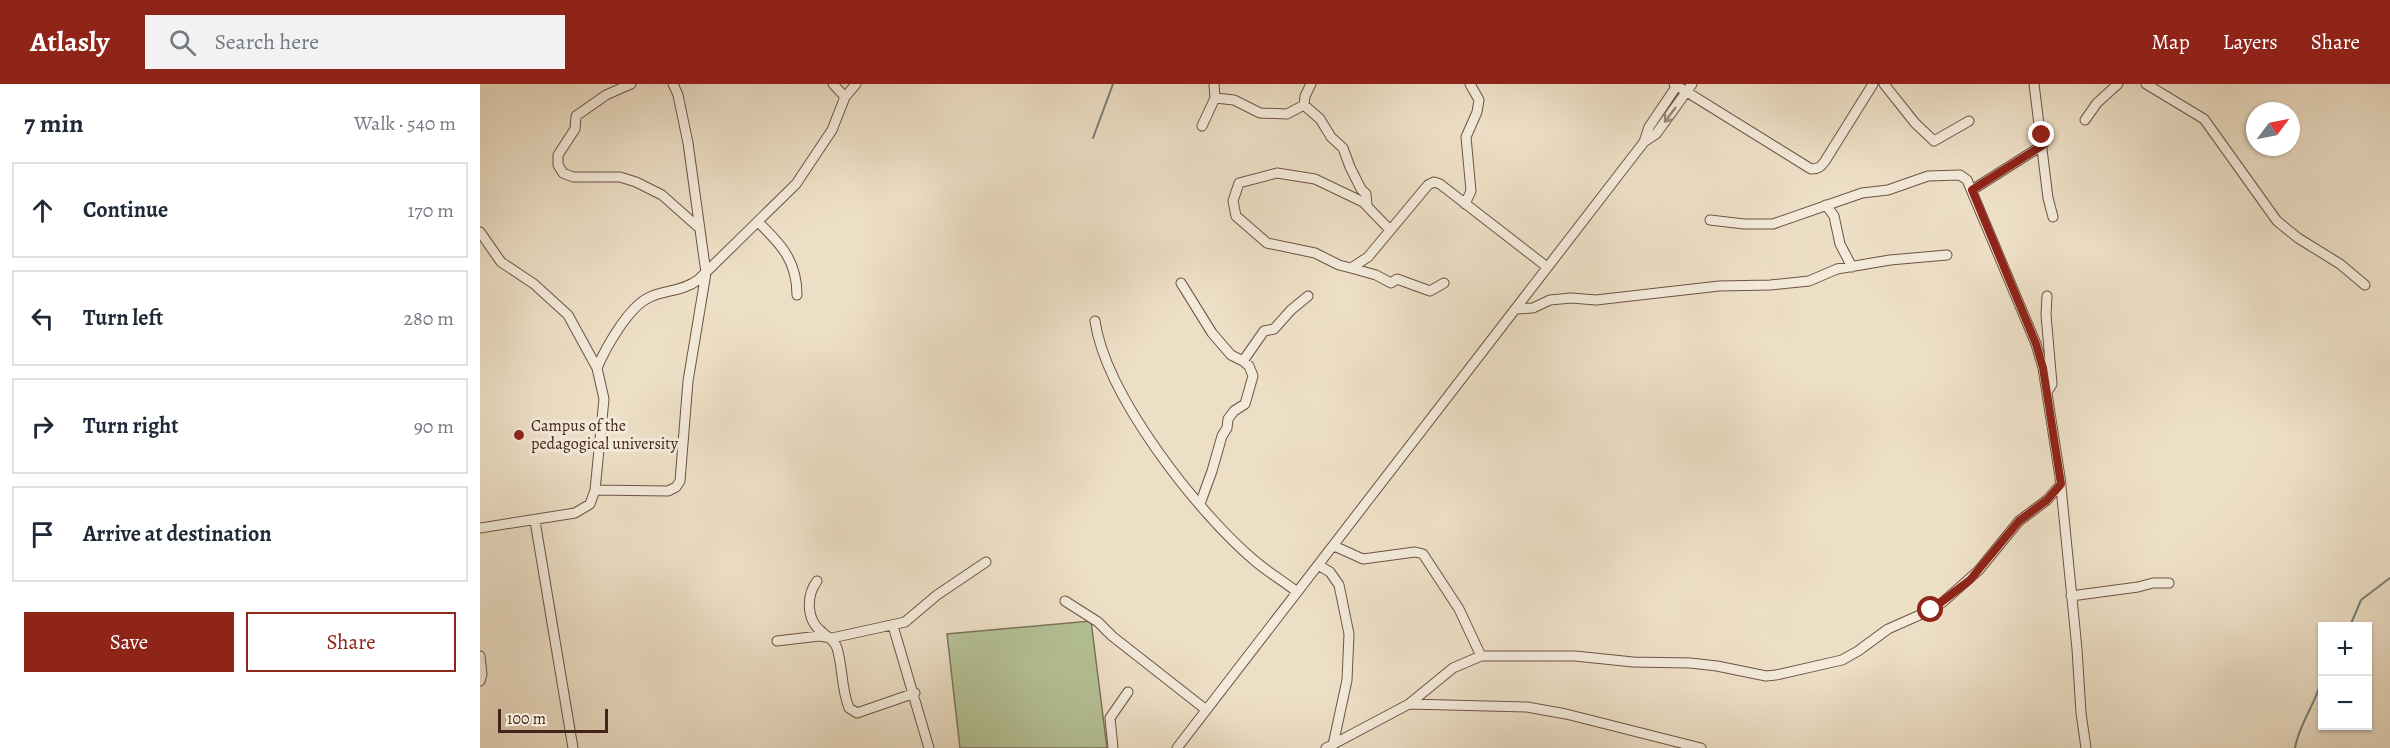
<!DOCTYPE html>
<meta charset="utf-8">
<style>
:root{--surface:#fff;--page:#f2f2f3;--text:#1f2937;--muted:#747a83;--line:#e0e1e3;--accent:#8f2418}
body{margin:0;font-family:Alegreya,serif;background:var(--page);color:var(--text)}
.controls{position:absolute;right:18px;bottom:18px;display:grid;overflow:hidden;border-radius:0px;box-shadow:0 2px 4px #0004}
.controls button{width:54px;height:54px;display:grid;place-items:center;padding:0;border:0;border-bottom:2px solid var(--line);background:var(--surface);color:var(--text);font:30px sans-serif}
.compass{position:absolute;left:1766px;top:18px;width:54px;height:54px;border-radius:50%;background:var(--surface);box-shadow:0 2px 4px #0004;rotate:58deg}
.scale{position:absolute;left:18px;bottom:15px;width:110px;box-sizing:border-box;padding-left:6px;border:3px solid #422419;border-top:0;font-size:16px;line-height:21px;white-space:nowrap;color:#422419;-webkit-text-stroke:4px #f3eada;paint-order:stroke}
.stop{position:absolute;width:18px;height:18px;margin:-14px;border:4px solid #8f2418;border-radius:50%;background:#fff}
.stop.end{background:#8f2418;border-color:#fff;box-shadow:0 2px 6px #0008}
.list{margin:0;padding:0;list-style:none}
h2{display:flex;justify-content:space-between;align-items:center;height:78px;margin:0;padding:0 24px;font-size:26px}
h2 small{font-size:20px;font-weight:400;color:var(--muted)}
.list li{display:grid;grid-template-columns:39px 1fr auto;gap:18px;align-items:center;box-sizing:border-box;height:96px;margin:0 12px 12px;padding:0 12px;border:2px solid var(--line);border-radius:0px}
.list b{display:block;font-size:22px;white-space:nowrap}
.list em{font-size:20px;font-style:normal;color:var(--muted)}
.actions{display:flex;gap:12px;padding:18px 24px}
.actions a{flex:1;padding:14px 0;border:2px solid var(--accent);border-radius:0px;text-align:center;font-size:21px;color:var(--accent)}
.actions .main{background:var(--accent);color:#fff}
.icon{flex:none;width:33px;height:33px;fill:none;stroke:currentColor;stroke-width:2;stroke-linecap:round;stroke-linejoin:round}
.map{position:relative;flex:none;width:1910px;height:664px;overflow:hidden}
header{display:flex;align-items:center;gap:36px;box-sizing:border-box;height:84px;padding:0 30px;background:var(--accent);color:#fff}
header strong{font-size:28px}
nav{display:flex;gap:33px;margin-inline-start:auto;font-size:21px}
.search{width:420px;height:54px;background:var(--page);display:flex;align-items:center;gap:15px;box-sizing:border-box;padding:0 21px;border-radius:0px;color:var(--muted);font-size:22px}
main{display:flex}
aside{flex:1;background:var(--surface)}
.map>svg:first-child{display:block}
.green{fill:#b5c297;stroke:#7c7358;stroke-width:1.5}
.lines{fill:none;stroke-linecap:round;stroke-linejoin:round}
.stream{stroke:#767f78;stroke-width:2}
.minor-casing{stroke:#6d5344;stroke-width:11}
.minor{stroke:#f3eada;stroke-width:9}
.oneway{stroke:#9a877a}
.route{stroke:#8f2418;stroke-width:8}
.poi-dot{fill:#8f2418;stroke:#f3eada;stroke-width:2}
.labels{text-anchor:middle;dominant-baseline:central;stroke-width:6;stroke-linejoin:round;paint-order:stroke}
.poi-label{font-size:16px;fill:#422419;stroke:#f3eada;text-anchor:start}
</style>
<header>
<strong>Atlasly</strong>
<div class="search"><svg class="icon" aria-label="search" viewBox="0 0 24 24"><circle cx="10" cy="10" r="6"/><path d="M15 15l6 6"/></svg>Search here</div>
<nav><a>Map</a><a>Layers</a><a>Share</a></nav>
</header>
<main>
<aside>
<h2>7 min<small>Walk · 540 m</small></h2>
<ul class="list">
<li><svg class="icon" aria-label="ahead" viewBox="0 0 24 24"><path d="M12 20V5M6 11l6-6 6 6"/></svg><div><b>Continue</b></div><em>170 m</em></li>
<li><svg class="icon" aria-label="left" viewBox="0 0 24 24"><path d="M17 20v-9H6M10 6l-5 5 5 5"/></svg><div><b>Turn left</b></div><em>280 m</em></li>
<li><svg class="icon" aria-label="right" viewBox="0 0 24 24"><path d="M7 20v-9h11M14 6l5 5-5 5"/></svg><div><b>Turn right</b></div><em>90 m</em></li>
<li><svg class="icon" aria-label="arrive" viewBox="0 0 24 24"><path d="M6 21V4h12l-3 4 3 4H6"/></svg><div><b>Arrive at destination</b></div></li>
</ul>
<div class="actions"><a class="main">Save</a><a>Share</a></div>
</aside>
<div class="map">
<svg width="1910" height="664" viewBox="0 0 1910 664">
<rect width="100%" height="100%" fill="#eddfc6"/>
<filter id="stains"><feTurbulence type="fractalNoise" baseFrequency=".00333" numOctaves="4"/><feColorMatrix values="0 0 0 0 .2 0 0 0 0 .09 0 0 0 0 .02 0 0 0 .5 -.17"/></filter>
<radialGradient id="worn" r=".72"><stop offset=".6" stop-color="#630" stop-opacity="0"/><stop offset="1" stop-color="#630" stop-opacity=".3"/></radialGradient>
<path class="green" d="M611,537L627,664H480L467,550Z"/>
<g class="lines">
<path class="stream" d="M613,54L633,0
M1870,542L1881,516L1910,494
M1815,664C1819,640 1836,619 1842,595"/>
<g class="minor-casing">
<path id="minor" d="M151,0L126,11L96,32L95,45L78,71V81L83,89L93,93H140L156,98L182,111L218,143
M353,0L365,13
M831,0L825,12L824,21L840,35L851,53L863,64L870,83L881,105L886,110L887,121
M1194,0L1331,85C1338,85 1341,83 1345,77L1393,0
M1404,0L1435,39L1454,57L1489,37
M1554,0L1568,114L1573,133
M1666,0L1724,35L1797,137L1818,154L1860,180L1885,201
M735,14L754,16L780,29L807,30L824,21
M1605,36L1617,19L1638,0
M722,42L735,14L734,0
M1164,58L1176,50L1212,0
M1492,106L1563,61
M985,120L991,107L986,53L997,28L999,16L990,0
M1346,121L1354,132L1360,160L1372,183
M1230,136L1264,140H1293L1382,109L1408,106L1448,92L1480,91L1487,96L1556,260L1563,284L1580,393L1597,565L1601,629L1606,664
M278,138C301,160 317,177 317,211
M910,146L883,118L835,95L797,89L759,99L753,117L756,132L787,159L835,169L859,181L871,184L888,173L948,101L954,98L960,100L1067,183
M0,148L21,178L54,200L88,231L117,284
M871,184L896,191L911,199L917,195L950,207L964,199
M701,199L732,249L751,271L763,277L769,282L773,292L765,320L754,327L748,335L747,344L742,352L732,387L720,420
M1035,225L1053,224L1070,216L1091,214L1116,216L1239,202L1290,201L1329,197L1357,185L1410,176L1467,171
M615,237C626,312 718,429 775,477C788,488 803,497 816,507
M763,277L784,247L794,245L811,226L828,212
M1567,308L1572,300L1566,231L1567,212
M115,406L188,407L196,403L200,397L208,297L226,189L208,59L198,11L193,0
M55,437L93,664
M0,444L95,429L110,420L115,406L124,315L117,284C126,263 149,222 170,213C186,206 203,207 218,196L316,100L352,46L365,13L376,0
M854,462L883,475L935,468L943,470L979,525L1001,572
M838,481L850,488L859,501L869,550L867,596L853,661
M337,497C326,512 326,536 342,548C348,554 354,555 357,564C363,584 361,604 369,624L377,629L435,609
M1591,512L1658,503L1673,499H1689
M585,517L618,538L632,552L725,625
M413,542L449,664
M297,557L339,552L352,554L425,538L457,511L506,478
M0,572L2,590L0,597
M929,620L1047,623L1086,630L1221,664
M633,664L630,634L648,608
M697,664L1164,58L1169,43L1198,0
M846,664L929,620L973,584L1001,572H1095L1153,578L1210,579L1237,582L1286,592L1296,591L1362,576L1378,567L1408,545L1451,526L1463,518L1499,486L1539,437L1567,416L1581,400"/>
</g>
<use href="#minor" class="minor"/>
</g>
<defs><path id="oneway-shaft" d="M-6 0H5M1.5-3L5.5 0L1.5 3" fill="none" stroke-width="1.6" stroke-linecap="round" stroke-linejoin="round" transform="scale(1.5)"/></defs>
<use class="oneway" href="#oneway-shaft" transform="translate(1190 31) rotate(127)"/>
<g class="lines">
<path class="route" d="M1451,526L1490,496L1539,437L1567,416L1581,400L1563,284L1556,260L1492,106L1563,61L1562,51"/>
</g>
<circle class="poi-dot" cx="39" cy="351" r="6"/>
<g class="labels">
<g class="poi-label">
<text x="51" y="342">Campus of the<tspan x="51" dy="18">pedagogical university</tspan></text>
</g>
</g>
<rect width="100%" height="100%" filter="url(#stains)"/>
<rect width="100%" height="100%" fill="url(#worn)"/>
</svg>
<div class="controls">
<button>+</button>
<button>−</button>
</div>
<svg class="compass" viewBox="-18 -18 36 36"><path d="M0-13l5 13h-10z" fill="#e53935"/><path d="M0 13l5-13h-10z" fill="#747a83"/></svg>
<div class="scale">100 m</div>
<div class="stop" style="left:1451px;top:526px"></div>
<div class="stop end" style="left:1562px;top:51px"></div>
</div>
</main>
